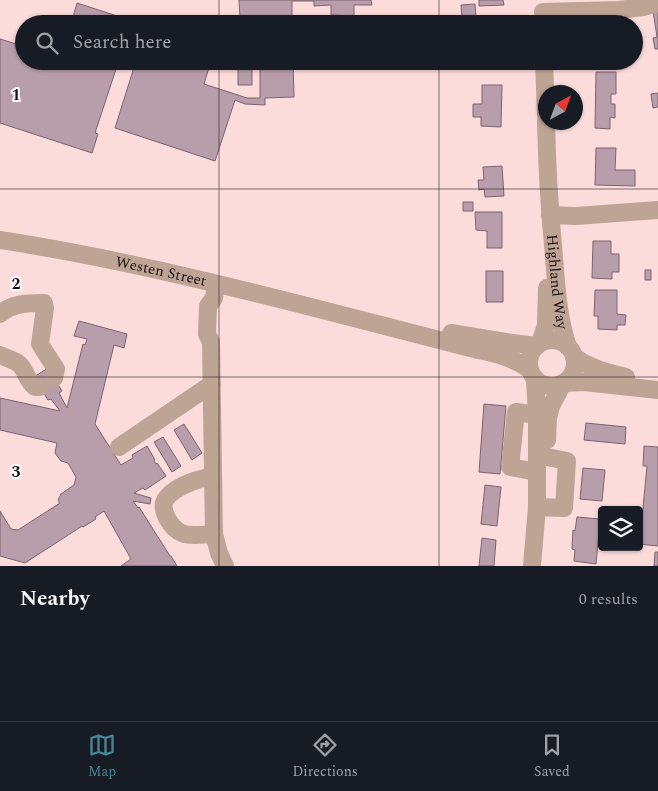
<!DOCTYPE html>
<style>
:root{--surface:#171b24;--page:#20242c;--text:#f1f3f6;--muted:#9ea1a6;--line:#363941;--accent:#468799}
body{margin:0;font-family:Spectral,serif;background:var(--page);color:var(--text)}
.controls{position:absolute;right:15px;bottom:15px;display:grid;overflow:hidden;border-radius:5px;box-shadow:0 1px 4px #0004}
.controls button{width:45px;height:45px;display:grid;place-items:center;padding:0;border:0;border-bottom:1px solid var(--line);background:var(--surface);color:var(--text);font:25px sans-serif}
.compass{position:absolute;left:538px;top:85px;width:45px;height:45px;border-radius:50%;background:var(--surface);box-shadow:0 1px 4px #0004;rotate:41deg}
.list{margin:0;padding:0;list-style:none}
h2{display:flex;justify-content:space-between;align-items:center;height:65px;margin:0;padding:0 20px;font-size:21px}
h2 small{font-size:16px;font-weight:400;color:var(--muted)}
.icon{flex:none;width:28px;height:28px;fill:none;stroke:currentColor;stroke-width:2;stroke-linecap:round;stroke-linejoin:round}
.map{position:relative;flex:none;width:658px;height:566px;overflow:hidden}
.search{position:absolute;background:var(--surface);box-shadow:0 1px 4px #0004;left:15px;right:15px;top:15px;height:55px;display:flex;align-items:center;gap:12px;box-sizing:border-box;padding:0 18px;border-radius:28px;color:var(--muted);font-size:19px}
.sheet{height:155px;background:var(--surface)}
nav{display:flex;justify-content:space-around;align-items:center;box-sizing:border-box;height:70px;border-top:1px solid var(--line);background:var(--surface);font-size:14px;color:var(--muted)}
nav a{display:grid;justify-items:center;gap:2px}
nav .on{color:var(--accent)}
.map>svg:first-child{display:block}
.building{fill:#b89eaa;stroke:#7b636f}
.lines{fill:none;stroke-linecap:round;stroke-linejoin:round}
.minor{stroke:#bea495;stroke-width:18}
.grid{fill:none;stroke:#1a1010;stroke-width:1;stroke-opacity:0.55}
.labels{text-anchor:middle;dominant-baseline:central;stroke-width:4;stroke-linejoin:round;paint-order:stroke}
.street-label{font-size:15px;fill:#1a1010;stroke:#fff}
.grid-label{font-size:16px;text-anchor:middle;font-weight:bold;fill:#1a1010;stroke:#fff;stroke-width:4;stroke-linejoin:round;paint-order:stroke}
</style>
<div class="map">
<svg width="658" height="566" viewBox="0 0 658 566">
<rect width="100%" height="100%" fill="#fbdcdb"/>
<path class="building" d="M239,0H371L372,5H354V16L331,15V5L314,6V1H292V24H259V17H240Z
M479,0H503L504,5L479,6Z
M77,3L142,24H71Z
M475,4L476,17L462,18L461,5Z
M658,10V49H655L653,38L657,37L653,11Z
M496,22V24H476V23Z
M0,39L23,46L24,61H58L78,68L80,61H122L120,67L117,66L95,133L98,134L92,153L0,123Z
M211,61L204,84L247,98H260V61H293L294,97L265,98V105L245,104L235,100L215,161L115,128L136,61Z
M238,61H252V85H238Z
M480,61H499V64H492V67L480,68Z
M596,72H616V94H611V104H615V118L610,117V129L595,128Z
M482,85H502L501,127L481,126V117H473V104H482Z
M658,93V107L653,108L651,94Z
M596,148H616L615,170H635V186L595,185Z
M502,166L504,196L485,197L484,189L479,190L478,180H484L483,167Z
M463,202H473V211H463Z
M475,212H502V248H487V231L476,230Z
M593,241H611V254H619V272H612V279L592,278Z
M645,270H651V280H645Z
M486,271H503V302H486Z
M595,290H617V314L626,315L625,325H617V330L598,329V316H594Z
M79,321L127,334L124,348L114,345L95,424L121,465L133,458L132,455L147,446L155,460L154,461L156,464L157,463L166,476L145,490L143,488L134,493L151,498L150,504L133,501L138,508L139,507L170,556H171L177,566H121L131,559L104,511L95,517L96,519L83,527L82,526L25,563L0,556V511L11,529L18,530L60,503L58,500L61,494L74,485L76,477L68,463L61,461L55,453L57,443L0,430V398L60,411L51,399L48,400L34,377L48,368L62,391L59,393L67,408L83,344L85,345L87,339L74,336Z
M484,404L506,406L500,474L479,472Z
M586,423L626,427L625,444L584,440Z
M184,424L202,453L192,460L174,430Z
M163,437L181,466L172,472L154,442Z
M644,446L658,447V546L639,544V529H641L647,466H643Z
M583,468L605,470L602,501L580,499Z
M485,485L501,487L497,526L481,524Z
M577,517L600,519L596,564L574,561L575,550L572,549L573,530L575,531Z
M482,538L496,540L494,566H479Z
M655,552H658V566H654Z"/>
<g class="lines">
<g class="minor">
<path d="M543,12L619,10L643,7L658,3"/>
<path d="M544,61L546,116"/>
<path id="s1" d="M546,122C547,163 549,204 553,245C556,279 557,314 568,347"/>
<path d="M550,215L576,216L658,210"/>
<path id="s2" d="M0,240C162,265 320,310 478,350C498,354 512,358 529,369"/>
<path d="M216,284L214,298L208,306L207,334L211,342L214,534L219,553L225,566"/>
<path d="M0,314C13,303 27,303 44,303L45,308L40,344L56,369L54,378"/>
<path d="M451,333L512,343L537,346"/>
<circle cx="552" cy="363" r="23"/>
<path d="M540,343L546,325L547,288"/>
<path d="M0,355C6,358 14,360 19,364C26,370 26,380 35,387H40"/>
<path d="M574,357C592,369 605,372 626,377"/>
<path d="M563,383L584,382L658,390"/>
<path d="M547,440L548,418L551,406L563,383"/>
<path d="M119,447L212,384"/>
<path d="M537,455L567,461L564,508L537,507"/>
<path d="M537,472L510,467L516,412L537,415"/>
<path d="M213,476C198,479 174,486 165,500C162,506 164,512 167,518C179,540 192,535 214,534"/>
<path d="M532,566L537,507V415L535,379"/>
</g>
</g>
<path class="grid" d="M219,0V24M439,0V24M219,61V566M439,61V566M0,189H658M0,377H658"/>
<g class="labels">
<g class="street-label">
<text stroke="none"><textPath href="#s2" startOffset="164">Westen Street</textPath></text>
<text stroke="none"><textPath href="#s1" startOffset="160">Highland Way</textPath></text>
</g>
</g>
<g class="grid-label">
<text x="16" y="100">1</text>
<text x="16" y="289">2</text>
<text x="16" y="477">3</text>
</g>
</svg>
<div class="controls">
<button><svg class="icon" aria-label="layers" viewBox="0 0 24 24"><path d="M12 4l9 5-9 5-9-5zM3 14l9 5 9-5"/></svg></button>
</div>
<svg class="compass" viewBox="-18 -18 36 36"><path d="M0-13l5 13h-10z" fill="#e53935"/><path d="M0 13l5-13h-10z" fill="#9ea1a6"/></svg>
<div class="search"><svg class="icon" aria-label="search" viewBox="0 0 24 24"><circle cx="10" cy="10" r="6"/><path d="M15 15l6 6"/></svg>Search here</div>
</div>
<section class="sheet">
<h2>Nearby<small>0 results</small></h2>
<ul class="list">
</ul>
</section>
<nav>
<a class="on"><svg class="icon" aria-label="map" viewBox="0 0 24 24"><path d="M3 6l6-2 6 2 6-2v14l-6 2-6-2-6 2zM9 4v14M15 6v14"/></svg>Map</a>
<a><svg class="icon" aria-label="directions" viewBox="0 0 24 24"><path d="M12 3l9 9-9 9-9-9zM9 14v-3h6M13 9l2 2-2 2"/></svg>Directions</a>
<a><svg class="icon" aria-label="saved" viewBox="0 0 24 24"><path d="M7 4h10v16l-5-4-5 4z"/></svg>Saved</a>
</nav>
